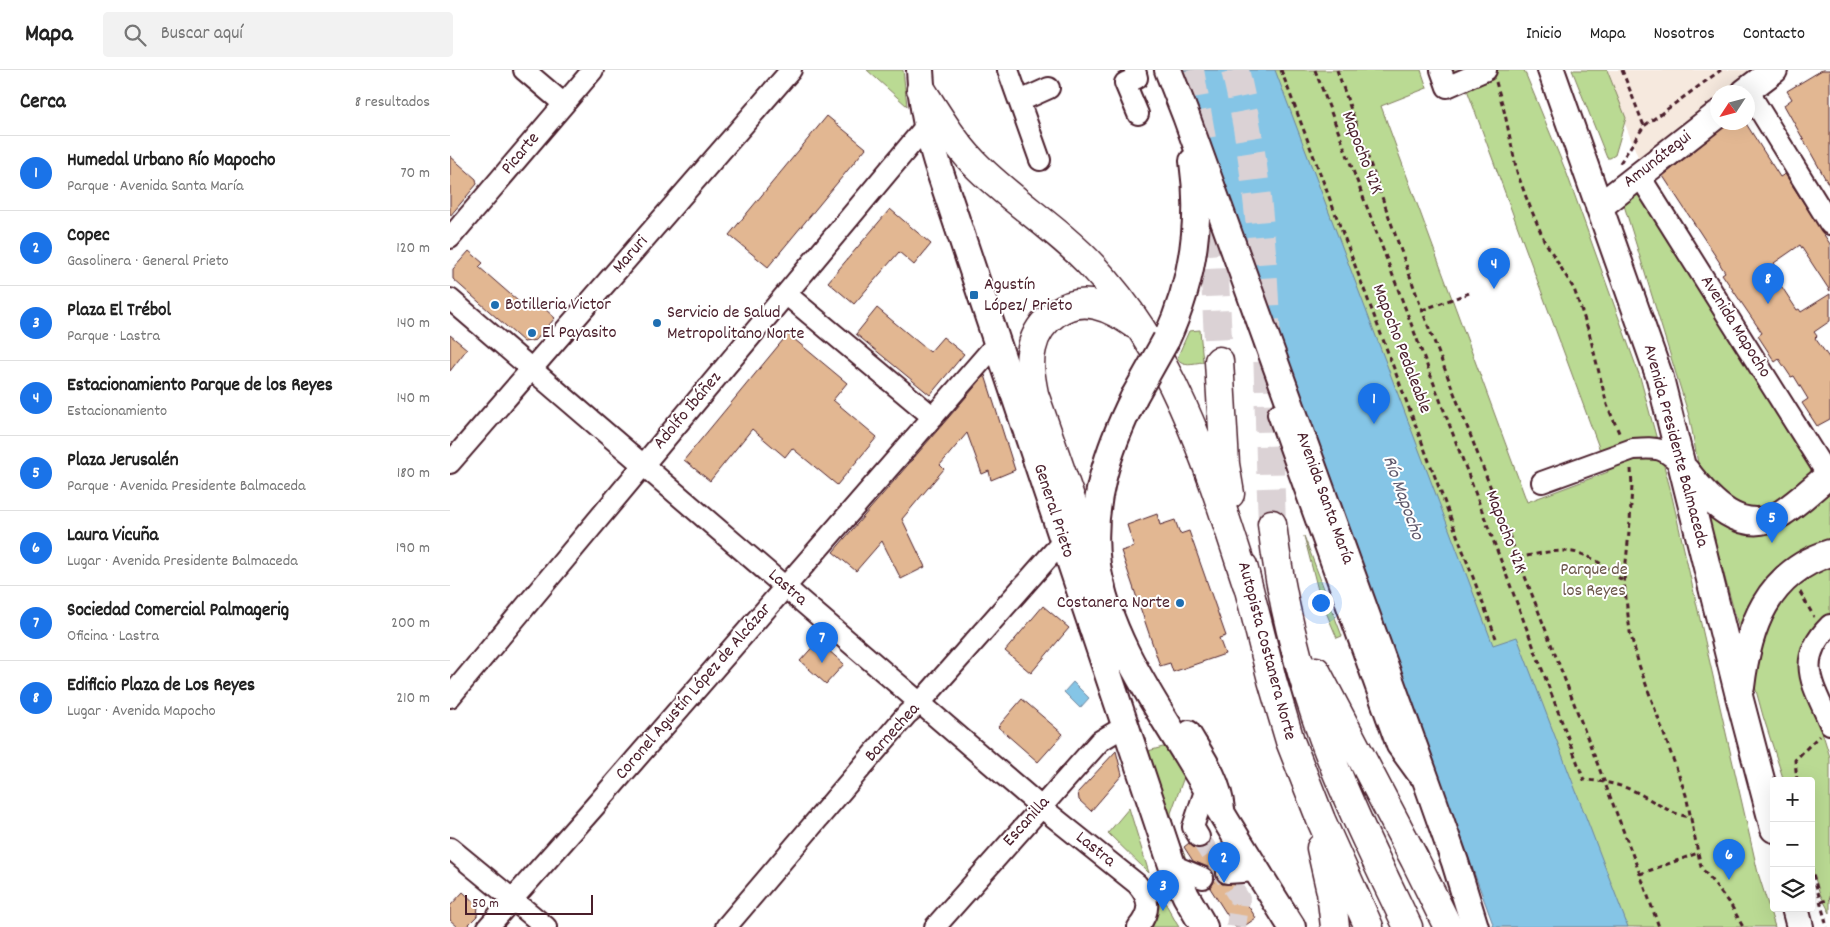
<!DOCTYPE html>
<html lang="es">
<meta charset="utf-8">
<style>
:root{--surface:#fff;--page:#f2f2f2;--text:#222;--muted:#767676;--line:#e0e0e0;--accent:#1a73e8}
body{margin:0;font-family:Dekko,sans-serif;background:var(--page);color:var(--text)}
.controls{position:absolute;right:15px;bottom:15px;display:grid;overflow:hidden;border-radius:5px;box-shadow:0 5px 20px #0002}
.controls button{width:45px;height:45px;display:grid;place-items:center;padding:0;border:0;border-bottom:1px solid var(--line);background:var(--surface);color:var(--text);font:25px sans-serif}
.compass{position:absolute;left:1260px;top:15px;width:45px;height:45px;border-radius:50%;background:var(--surface);box-shadow:0 5px 20px #0002;rotate:234deg}
.scale{position:absolute;left:15px;bottom:12px;width:128px;box-sizing:border-box;padding-left:5px;border:2px solid #4a1f2b;border-top:0;font-size:14px;line-height:18px;white-space:nowrap;color:#4a1f2b;-webkit-text-stroke:4px #fff;paint-order:stroke}
.you{position:absolute;left:870px;top:532px;width:18px;height:18px;margin:-12px;border:4px solid #fff;border-radius:50%;background:#1a73e8;box-shadow:0 0 0 8px #1a73e833}
.badge{display:grid;place-items:center;width:32px;height:32px;border-radius:50%;background:var(--accent);color:#fff;font-size:16px;font-weight:700}
.pin{position:absolute;translate:-50% -41px;filter:drop-shadow(0 1px 2px #0008)}
.pin::after{content:'';position:absolute;top:26px;width:18px;height:15px;background:inherit;clip-path:polygon(0 0,100% 0,50% 100%)}
.list{margin:0;padding:0;list-style:none}
h2{display:flex;justify-content:space-between;align-items:center;height:65px;margin:0;padding:0 20px;font-size:21px}
h2 small{font-size:16px;font-weight:400;color:var(--muted)}
.list li{display:grid;grid-template-columns:32px 1fr auto;gap:15px;align-items:center;box-sizing:border-box;height:75px;padding:0 20px;border-top:1px solid var(--line)}
.list b{display:block;font-size:19px;white-space:nowrap}
.list p{margin:0;font-size:16px;white-space:nowrap;color:var(--muted)}
.list em{font-size:16px;font-style:normal;color:var(--muted)}
.icon{flex:none;width:28px;height:28px;fill:none;stroke:currentColor;stroke-width:2;stroke-linecap:round;stroke-linejoin:round}
.map{position:relative;flex:none;width:1380px;height:857px;overflow:hidden}
header{display:flex;align-items:center;gap:30px;box-sizing:border-box;height:70px;padding:0 25px;background:var(--surface);border-bottom:1px solid var(--line)}
header strong{font-size:24px}
nav{display:flex;gap:28px;margin-inline-start:auto;font-size:18px}
.search{width:350px;height:45px;background:var(--page);display:flex;align-items:center;gap:12px;box-sizing:border-box;padding:0 18px;border-radius:5px;color:var(--muted);font-size:19px}
main{display:flex}
aside{flex:1;background:var(--surface)}
.map>svg:first-child{display:block}
.built{fill:#f6e9de}
.green{fill:#bada93;stroke:#827c5f}
.water{fill:#85c5e6;stroke:#6d839b}
.building{fill:#e2b792;stroke:#4a1f2b}
.lines{fill:none;stroke-linecap:round;stroke-linejoin:round}
.minor-tunnel{stroke:#dbd2d5;stroke-width:20;stroke-dasharray:20 10;stroke-linecap:butt}
.highway-tunnel{stroke:#dbd2d5;stroke-width:28;stroke-dasharray:28 14;stroke-linecap:butt}
.minor-casing{stroke:#4a1f2b;stroke-width:24}
.major-casing{stroke:#4a1f2b;stroke-width:30}
.highway-casing{stroke:#4a1f2b;stroke-width:31}
.path{stroke:#4a1f2b;stroke-width:3;stroke-dasharray:5 4;stroke-linecap:butt}
.minor{stroke:#fff;stroke-width:20}
.major{stroke:#fff;stroke-width:26}
.highway{stroke:#fff;stroke-width:28}
.major-bridge-casing{stroke:#4a1f2b;stroke-width:30;stroke-linecap:butt}
.major-bridge{stroke:#fff;stroke-width:26}
.poi-dot{fill:#1f6fb2;stroke:#fff;stroke-width:2}
.labels{text-anchor:middle;dominant-baseline:central;stroke-width:4;stroke-linejoin:round;paint-order:stroke}
.street-label{font-size:18px;fill:#4a1f2b;stroke:#fff}
.poi-label{font-size:18px;fill:#4a1f2b;stroke:#fff;text-anchor:start}
.park-label{font-size:18px;fill:#6c574a;stroke:#fff}
.water-label{font-size:19px;font-style:italic;fill:#5f596c;stroke:#fff}
</style>
<header>
<strong>Mapa</strong>
<div class="search"><svg class="icon" aria-label="search" viewBox="0 0 24 24"><circle cx="10" cy="10" r="6"/><path d="M15 15l6 6"/></svg>Buscar aquí</div>
<nav><a>Inicio</a><a>Mapa</a><a>Nosotros</a><a>Contacto</a></nav>
</header>
<main>
<aside>
<h2>Cerca<small>8 resultados</small></h2>
<ul class="list">
<li><span class="badge">1</span><div><b>Humedal Urbano Río Mapocho</b><p>Parque · Avenida Santa María</p></div><em>70 m</em></li>
<li><span class="badge">2</span><div><b>Copec</b><p>Gasolinera · General Prieto</p></div><em>120 m</em></li>
<li><span class="badge">3</span><div><b>Plaza El Trébol</b><p>Parque · Lastra</p></div><em>140 m</em></li>
<li><span class="badge">4</span><div><b>Estacionamiento Parque de los Reyes</b><p>Estacionamiento</p></div><em>140 m</em></li>
<li><span class="badge">5</span><div><b>Plaza Jerusalén</b><p>Parque · Avenida Presidente Balmaceda</p></div><em>180 m</em></li>
<li><span class="badge">6</span><div><b>Laura Vicuña</b><p>Lugar · Avenida Presidente Balmaceda</p></div><em>190 m</em></li>
<li><span class="badge">7</span><div><b>Sociedad Comercial Palmagerig</b><p>Oficina · Lastra</p></div><em>200 m</em></li>
<li><span class="badge">8</span><div><b>Edificio Plaza de Los Reyes</b><p>Lugar · Avenida Mapocho</p></div><em>210 m</em></li>
</ul>
</aside>
<div class="map">
<svg width="1380" height="857" viewBox="0 0 1380 857">
<rect width="100%" height="100%" fill="#fff"/>
<filter id="ink" filterUnits="userSpaceOnUse"><feTurbulence type="fractalNoise" baseFrequency=".02" numOctaves="2"/><feDisplacementMap in="SourceGraphic" scale="10" xChannelSelector="R" yChannelSelector="G"/><feConvolveMatrix kernelMatrix="1 2 1 2 8 2 1 2 1" color-interpolation-filters="sRGB"/></filter>
<g filter="url(#ink)">
<path class="built" d="M1157,0H1339L1298,32V22H1268V52L1197,110L1175,54L1176,48Z"/>
<path class="green" d="M417,0H453L457,36Z
M734,0H971L977,18L931,36L1077,432L1158,402L1012,6L998,11L994,0H1074L1117,104L1190,307L1220,418L1308,803L1325,857H1045L834,270Z
M1122,0H1157L1176,48L1165,85L1160,88H1157Z
M1186,118L1380,412V552L1356,610L1380,687V843L1370,824L1361,796V711H1334L1313,646L1256,439L1240,349L1173,132Z
M750,260L753,292C743,293 733,297 727,288L739,261Z
M854,466L892,566L887,568L870,528Z
M713,677L717,678L733,701L734,707L721,743L723,756L736,789L734,794L698,681Z
M679,738L699,803L658,763Z
M712,827L727,854L729,857H699Z"/>
<path class="water" d="M732,0H825L1043,575L1067,567L1178,857H1044L911,495L823,246Z
M623,612L639,628L630,638L614,622Z"/>
<path class="building" d="M1372,0H1380V117L1334,35L1342,29L1337,21Z
M377,46L416,78L318,197L279,165Z
M1280,52H1295L1330,107L1335,104L1380,174V221L1350,175L1324,193L1331,205L1326,208L1347,240L1349,239L1351,242L1380,224V251L1364,262L1367,266L1365,268L1380,289V349L1367,356L1352,333L1358,329L1344,306L1341,307L1329,289L1325,292L1308,266L1312,263L1272,204L1275,202L1269,193H1270L1213,106Z
M0,86L26,109L27,114L0,146Z
M440,139L481,174L464,195L449,182L404,234L378,212Z
M19,181L33,193L29,197L76,238L84,229L105,248L86,270L74,272L3,209V199Z
M427,238L480,282L493,267L514,284L480,325L406,264Z
M338,264L397,313L383,330L427,367L387,415L342,378L335,387L302,359L260,411L234,390Z
M0,265L17,279L0,301Z
M535,305L565,400L541,410L539,401L532,404L517,363L490,395L494,399L452,449L475,497L451,509L432,471L406,501L383,482Z
M707,444L710,455L725,450L730,464L739,461L776,566L769,568L775,584L723,602L720,593L710,596L671,481L684,477L677,455Z
M593,536L619,558L581,603L555,581Z
M368,571L394,594L376,614L350,591Z
M572,629L613,664L588,692L548,657Z
M666,681L672,705L641,741L629,730L628,722Z
M739,773L743,777L749,779L755,777L758,774L771,793L766,798L765,804L767,809L772,814H784L806,848L793,857H785L760,818L764,812L765,807L763,801L758,797L743,791L734,777Z
M13,822L28,836L27,846L16,857H8L0,850V836Z"/>
<g class="lines">
<path class="minor-tunnel" d="M749,767L790,829L786,857"/>
<path class="highway-tunnel" d="M740,0L753,75
M785,0C821,148 816,303 822,454
M757,115L764,187L769,291"/>
<g class="minor-casing">
<path id="minor" d="M74,0L114,34
M558,0L590,90
M685,0L687,8L675,13L688,44
M991,0L997,17L1036,0
M1298,21L1380,154
M570,31L599,18
M1189,105L1380,409
M0,168L143,0
M336,224L483,347
M0,229L591,737L687,814C700,829 701,841 688,857
M840,335L828,344L947,676L968,705
M0,393L341,0
M1092,412L1183,379C1210,377 1213,378 1233,396
M1380,555C1344,591 1363,614 1380,654
M0,627L476,56
M739,661C754,686 771,709 774,739
M749,767L743,757L756,718
M0,778L96,857
M722,795L753,808
M777,803L807,801
M38,857L145,736L547,273
M276,857L457,644L470,633L613,471
M485,857L650,671L665,662L678,661"/>
</g>
<g class="major-casing">
<path id="major" d="M470,0C472,39 479,68 491,105L722,795L736,826L754,857
M718,0L736,46L980,721L1005,792L1025,857
M1101,0L1210,308L1290,630L1324,759
M1295,22L1324,0
M1149,137L1268,44
M716,270C743,212 752,154 743,91
M684,327C658,379 639,435 647,495C657,564 701,627 737,686C771,743 806,800 842,857
M1236,401C1259,431 1292,468 1332,443C1349,432 1363,418 1378,406
M1291,617C1298,557 1317,503 1380,483
M1345,838L1350,857"/>
</g>
<g class="highway-casing">
<path id="highway" d="M471,19C487,44 503,71 524,93C561,131 607,158 643,197C726,285 760,401 797,514
M769,291L775,394L780,424
M822,454C830,526 848,598 873,667C897,732 928,794 958,857
M793,496L822,610L840,671L871,750L919,857
M651,516L584,324C581,309 578,293 582,278C588,250 617,228 646,235C660,238 672,246 684,254
M866,601L965,790L998,857
M871,778L881,822L885,857"/>
</g>
<path class="path" d="M831,0L1046,568
M865,0L1134,710C1153,711 1170,714 1188,723C1206,732 1221,745 1241,747
M887,0L972,240L1190,804L1209,857
M1172,0L1194,56
M1046,12L1055,44L1067,102L1076,127L1094,170L1124,219L1139,262L1157,335L1170,365
M1170,93L1194,56L1271,0
M972,240L1022,222
M1181,399L1182,416L1180,452L1174,512L1180,562L1189,595L1236,725L1251,797L1282,837L1293,857
M1068,488C1119,476 1134,477 1174,512
M1350,522L1364,547
M1347,711L1345,690L1369,666
M1361,796L1377,857
M1190,804L1248,783
M1371,832L1380,829"/>
<use href="#minor" class="minor"/>
<use href="#major" class="major"/>
<use href="#highway" class="highway"/>
<g class="major-bridge-casing">
<path id="major-bridge" d="M684,327L716,270"/>
</g>
<use href="#major-bridge" class="major-bridge"/>
</g>
</g>
<g class="poi-dot">
<rect x="519" y="220" width="10" height="10" rx="2.5"/>
<circle cx="45" cy="235" r="5"/>
<circle cx="207" cy="253" r="5"/>
<circle cx="82" cy="263" r="5"/>
<circle cx="730" cy="533" r="5"/>
</g>
<g class="labels">
<g class="street-label">
<text transform="translate(911 83) rotate(69)">Mapocho 42K</text>
<text transform="translate(71 84) rotate(-50)">Picarte</text>
<text transform="translate(1208 90) rotate(-38)">Amunátegui</text>
<text transform="translate(181 185) rotate(-49)">Maruri</text>
<text transform="translate(1285 257) rotate(58)">Avenida Mapocho</text>
<text transform="translate(951 279) rotate(69)">Mapocho Pedaleable</text>
<text transform="translate(238 341) rotate(-50)">Adolfo Ibáñez</text>
<text transform="translate(1225 376) rotate(75)">Avenida Presidente Balmaceda</text>
<text transform="translate(874 428) rotate(70)">Avenida Santa María</text>
<text transform="translate(603 441) rotate(72)">General Prieto</text>
<text transform="translate(1055 462) rotate(69)">Mapocho 42K</text>
<text transform="translate(337 518) rotate(41)">Lastra</text>
<text transform="translate(816 581) rotate(75)">Autopista Costanera Norte</text>
<text transform="translate(244 622) rotate(-49)">Coronel Agustín López de Alcázar</text>
<text transform="translate(443 663) rotate(-48)">Barnechea</text>
<text transform="translate(577 752) rotate(-48)">Escanilla</text>
<text transform="translate(645 780) rotate(39)">Lastra</text>
</g>
<g class="poi-label">
<text x="534" y="215">Agustín<tspan x="534" dy="21">López/ Prieto</tspan></text>
<text x="55" y="235">Botilleria Victor</text>
<text x="217" y="243">Servicio de Salud<tspan x="217" dy="21">Metropolitano Norte</tspan></text>
<text x="92" y="263">El Payasito</text>
<text x="720" y="533" text-anchor="end">Costanera Norte</text>
</g>
<g class="park-label">
<text x="1144" y="500">Parque de<tspan x="1144" dy="21">los Reyes</tspan></text>
</g>
<g class="water-label">
<text transform="translate(952 428) rotate(70)">Río Mapocho</text>
</g>
</g>
</svg>
<div class="controls">
<button>+</button>
<button>−</button>
<button><svg class="icon" aria-label="layers" viewBox="0 0 24 24"><path d="M12 4l9 5-9 5-9-5zM3 14l9 5 9-5"/></svg></button>
</div>
<svg class="compass" viewBox="-18 -18 36 36"><path d="M0-13l5 13h-10z" fill="#e53935"/><path d="M0 13l5-13h-10z" fill="#767676"/></svg>
<div class="scale">50 m</div>
<div class="you"></div>
<div class="pin badge" style="left:924px;top:354px">1</div>
<div class="pin badge" style="left:774px;top:813px">2</div>
<div class="pin badge" style="left:713px;top:841px">3</div>
<div class="pin badge" style="left:1044px;top:219px">4</div>
<div class="pin badge" style="left:1322px;top:473px">5</div>
<div class="pin badge" style="left:1279px;top:810px">6</div>
<div class="pin badge" style="left:372px;top:593px">7</div>
<div class="pin badge" style="left:1318px;top:234px">8</div>
</div>
</main>
